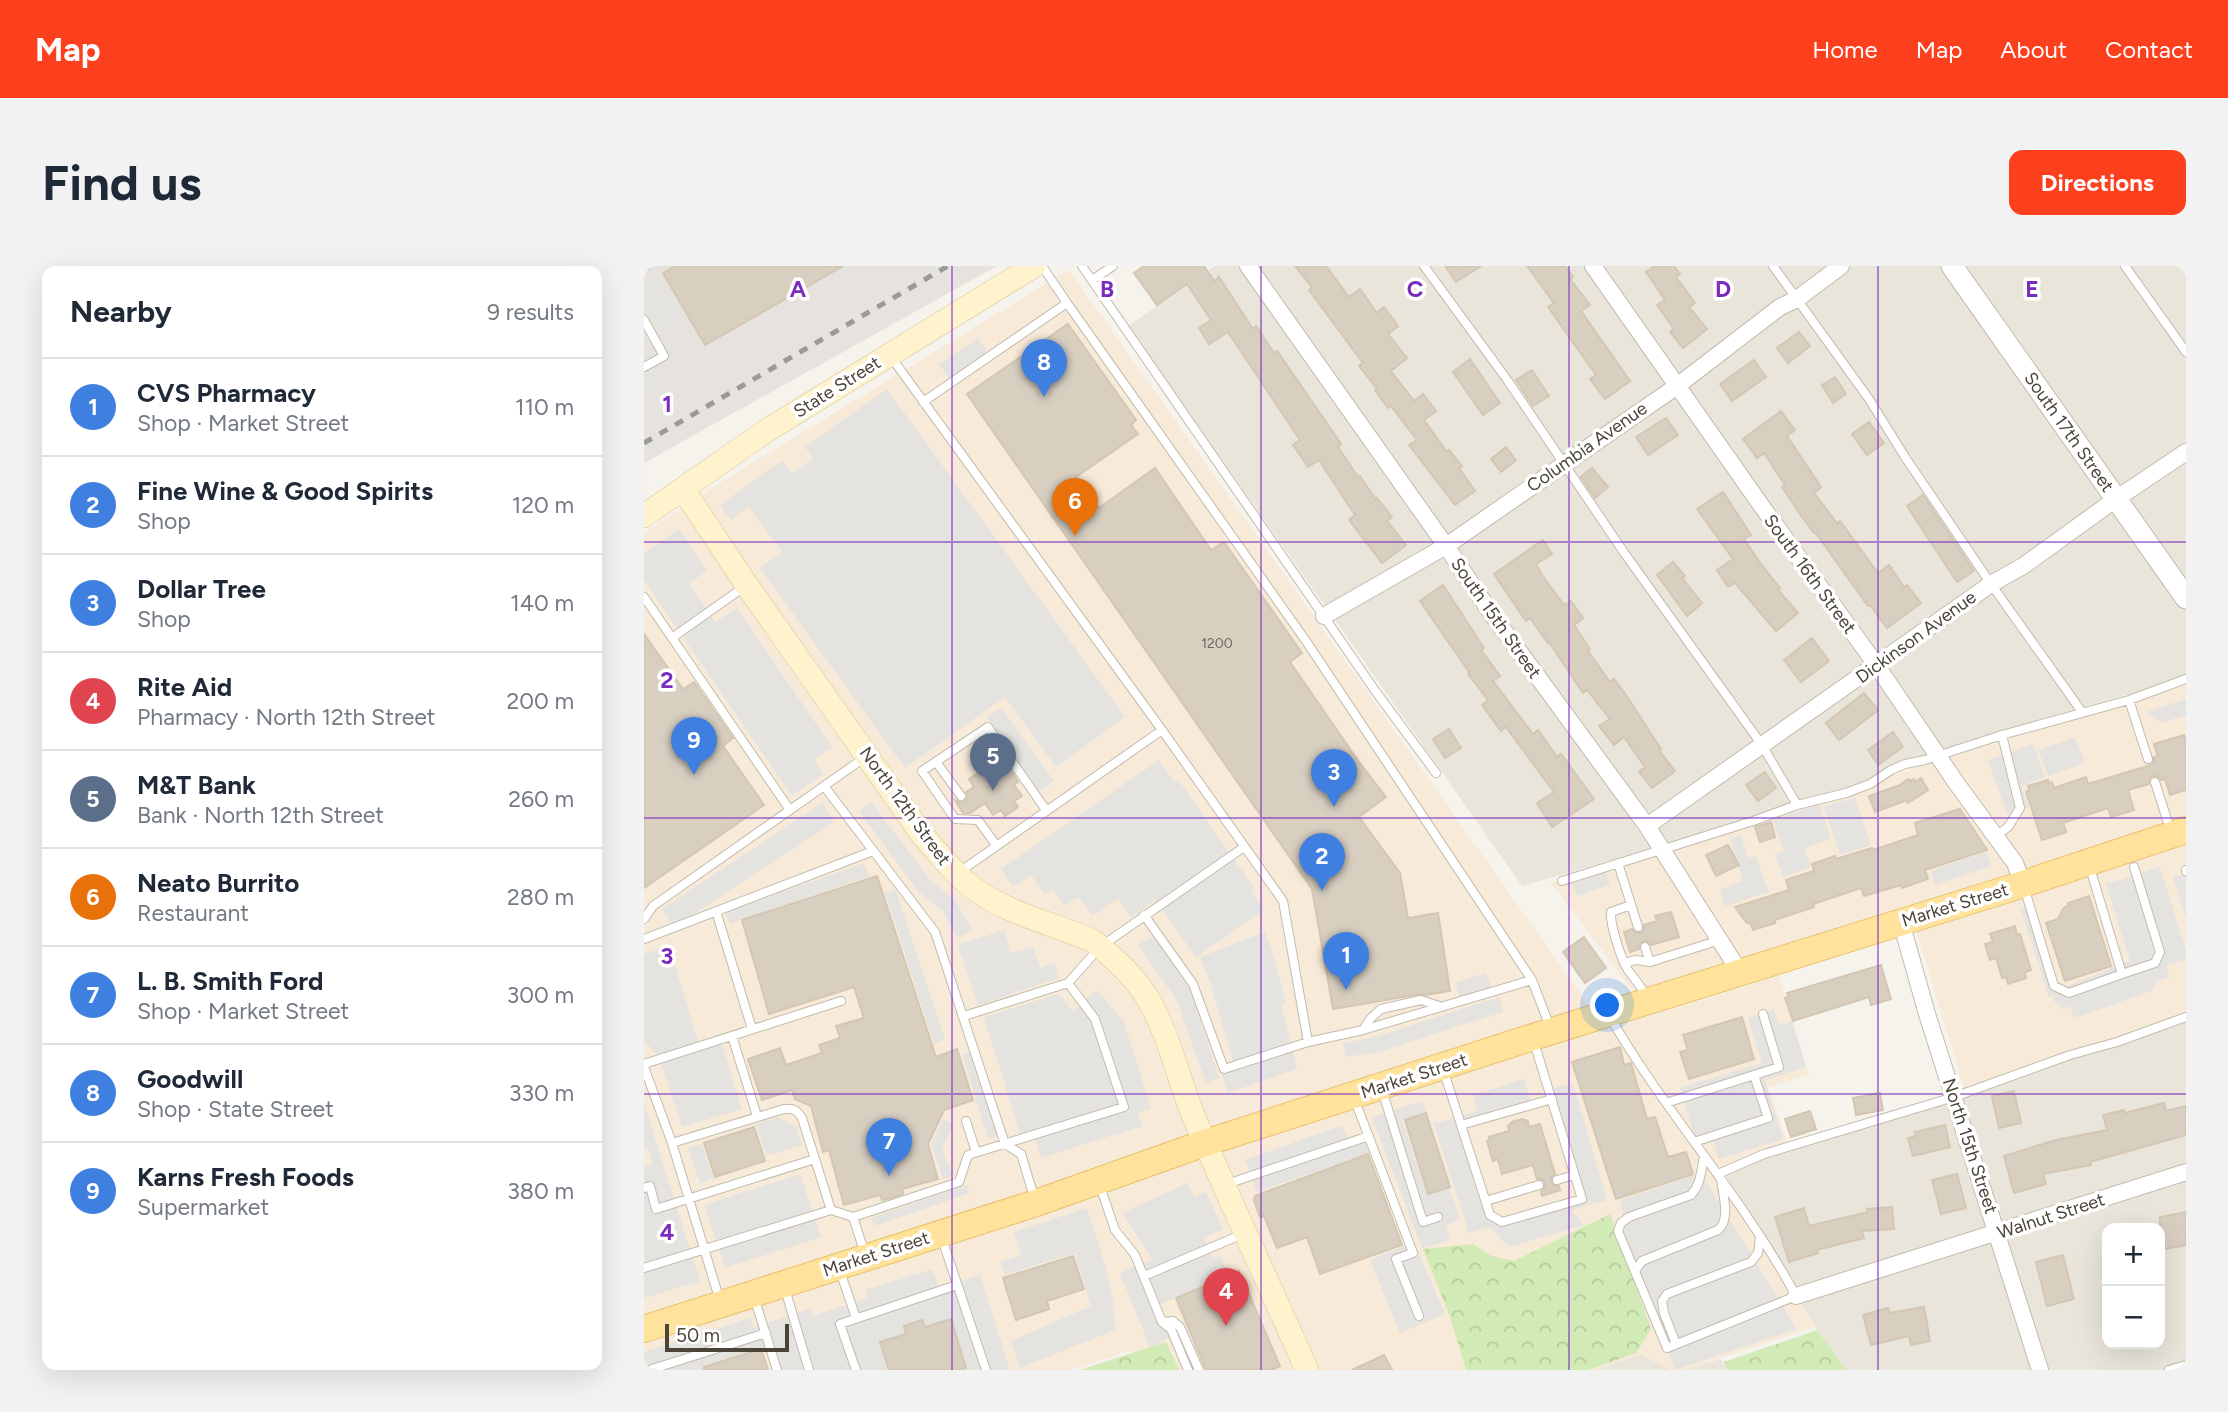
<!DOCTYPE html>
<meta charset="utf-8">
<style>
:root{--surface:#fff;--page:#f2f2f3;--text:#1f2937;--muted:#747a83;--line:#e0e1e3;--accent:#fc3f1d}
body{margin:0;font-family:Figtree,sans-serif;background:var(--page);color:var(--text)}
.controls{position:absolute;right:21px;bottom:21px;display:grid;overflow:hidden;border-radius:14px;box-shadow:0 7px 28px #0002}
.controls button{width:63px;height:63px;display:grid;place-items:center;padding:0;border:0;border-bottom:2px solid var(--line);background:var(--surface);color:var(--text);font:35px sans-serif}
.scale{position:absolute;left:21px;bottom:18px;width:124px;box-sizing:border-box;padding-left:7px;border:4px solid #4b4439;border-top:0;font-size:19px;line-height:24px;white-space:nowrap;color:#4b4439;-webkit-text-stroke:5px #fff;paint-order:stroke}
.you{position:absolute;left:964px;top:740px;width:24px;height:24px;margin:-18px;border:5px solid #fff;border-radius:50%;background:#1a73e8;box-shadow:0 0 0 10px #1a73e833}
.badge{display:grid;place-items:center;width:46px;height:46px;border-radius:50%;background:var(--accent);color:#fff;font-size:23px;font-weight:700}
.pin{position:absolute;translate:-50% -58px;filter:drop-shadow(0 2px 4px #0008)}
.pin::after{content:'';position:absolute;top:37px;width:24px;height:21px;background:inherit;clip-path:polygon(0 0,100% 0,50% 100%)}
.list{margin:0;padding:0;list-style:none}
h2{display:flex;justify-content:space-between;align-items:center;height:91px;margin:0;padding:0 28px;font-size:30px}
h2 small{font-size:23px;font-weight:400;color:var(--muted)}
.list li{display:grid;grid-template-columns:46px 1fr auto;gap:21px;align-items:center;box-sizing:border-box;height:98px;padding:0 28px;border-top:2px solid var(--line)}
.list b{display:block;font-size:26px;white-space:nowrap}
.list p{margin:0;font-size:23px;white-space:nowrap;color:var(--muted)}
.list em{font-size:23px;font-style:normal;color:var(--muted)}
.map{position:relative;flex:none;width:1542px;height:1104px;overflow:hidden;border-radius:14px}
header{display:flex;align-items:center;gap:42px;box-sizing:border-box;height:98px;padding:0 35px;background:var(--accent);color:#fff}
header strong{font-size:33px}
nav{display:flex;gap:38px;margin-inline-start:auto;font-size:24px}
.intro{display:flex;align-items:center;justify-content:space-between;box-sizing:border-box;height:168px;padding:0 42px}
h1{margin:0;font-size:49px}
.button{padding:18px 32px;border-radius:14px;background:var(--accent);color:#fff;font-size:24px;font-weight:700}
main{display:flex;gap:42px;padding:0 42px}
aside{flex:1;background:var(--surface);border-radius:14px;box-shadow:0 7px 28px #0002}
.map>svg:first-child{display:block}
.residential{fill:#eae5da;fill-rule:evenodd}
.commercial{fill:#f7ead8}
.industrial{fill:#e6e2dd}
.forest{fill:url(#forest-crowns)}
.parking{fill:#e5e3e0}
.building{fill:#d8cfc1;stroke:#d3c7b4;stroke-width:2}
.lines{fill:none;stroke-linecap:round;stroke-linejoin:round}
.service-casing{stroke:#c2bbae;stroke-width:10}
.minor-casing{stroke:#c2bbae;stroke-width:18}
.tertiary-casing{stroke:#c2bbae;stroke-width:23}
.secondary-casing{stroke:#d6c79b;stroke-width:24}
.primary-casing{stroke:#e6c16a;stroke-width:28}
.service{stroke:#fff;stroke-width:8}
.minor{stroke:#fff;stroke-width:16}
.tertiary{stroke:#fff;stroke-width:21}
.secondary{stroke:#fff3cd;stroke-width:23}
.primary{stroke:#ffe39c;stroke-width:26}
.rail{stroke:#9a9a9a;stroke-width:5;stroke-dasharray:9 9;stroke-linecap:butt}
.grid{fill:none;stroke:#7b2cbf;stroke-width:2;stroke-opacity:0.55}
.labels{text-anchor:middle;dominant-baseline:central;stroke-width:7;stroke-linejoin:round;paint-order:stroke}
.number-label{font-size:14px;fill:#6e675b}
.street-label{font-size:18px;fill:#4b4439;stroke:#fff}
.grid-label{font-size:23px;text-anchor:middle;font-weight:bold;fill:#7b2cbf;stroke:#fff;stroke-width:7;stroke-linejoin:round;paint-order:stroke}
</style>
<header>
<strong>Map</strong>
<nav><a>Home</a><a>Map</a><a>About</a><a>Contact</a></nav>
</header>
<div class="intro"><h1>Find us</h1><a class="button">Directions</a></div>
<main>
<aside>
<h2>Nearby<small>9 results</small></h2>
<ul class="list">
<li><span class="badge" style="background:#3f7fe0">1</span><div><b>CVS Pharmacy</b><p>Shop · Market Street</p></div><em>110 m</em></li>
<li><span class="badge" style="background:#3f7fe0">2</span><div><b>Fine Wine &amp; Good Spirits</b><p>Shop</p></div><em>120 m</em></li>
<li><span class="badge" style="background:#3f7fe0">3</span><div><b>Dollar Tree</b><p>Shop</p></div><em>140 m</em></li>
<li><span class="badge" style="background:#e0444e">4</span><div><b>Rite Aid</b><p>Pharmacy · North 12th Street</p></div><em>200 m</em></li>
<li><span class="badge" style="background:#5c6f8a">5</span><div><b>M&amp;T Bank</b><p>Bank · North 12th Street</p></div><em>260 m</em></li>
<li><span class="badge" style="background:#e8710a">6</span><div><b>Neato Burrito</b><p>Restaurant</p></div><em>280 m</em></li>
<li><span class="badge" style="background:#3f7fe0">7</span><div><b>L. B. Smith Ford</b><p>Shop · Market Street</p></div><em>300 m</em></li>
<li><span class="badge" style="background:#3f7fe0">8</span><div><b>Goodwill</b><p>Shop · State Street</p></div><em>330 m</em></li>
<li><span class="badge" style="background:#3f7fe0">9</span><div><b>Karns Fresh Foods</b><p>Supermarket</p></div><em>380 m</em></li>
</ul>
</aside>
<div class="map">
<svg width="1542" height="1104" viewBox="0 0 1542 1104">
<defs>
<pattern id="forest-crowns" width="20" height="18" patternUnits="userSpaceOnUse" patternTransform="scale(1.75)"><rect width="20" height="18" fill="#d2eab5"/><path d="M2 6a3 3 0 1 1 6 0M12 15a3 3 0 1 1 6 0" fill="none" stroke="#b6ca9c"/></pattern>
</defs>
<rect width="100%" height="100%" fill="#f6f3ec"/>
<path class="residential" d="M571,0H1542V410L1526,417L1427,444L1198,526L878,620L484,60Z
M1542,751V1104H1203L1171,1061L1080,906L1125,889L1320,822ZM1463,962H1516V1078H1463Z
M997,1088L1026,1104H954Z
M1076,1093L1085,1104H1039Z"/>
<path class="commercial" d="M425,4L962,764L1135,710L1165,809L1124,821L1144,878L1072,904L1171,1061L1039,1104H1026L997,1088L953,1104H501L487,1084L426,1104H0V267L74,218Z
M1542,417V751L1320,822L1265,641L990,726L907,617Z"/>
<path class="industrial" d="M0,0H353L0,197Z"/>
<path class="forest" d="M966,948L1007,1063L992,1087L944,1104H822L806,1051L779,983L829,978L847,990L870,995Z
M1173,1064L1203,1104H1084L1080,1096Z
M522,1076L535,1104H436Z"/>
<path class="parking" d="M12,8L42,61L21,73L0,37V15Z
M334,72L346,90L308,116L295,98Z
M0,76L22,116L0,128Z
M243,123L481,451L412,501L361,431L261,502L116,302L138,286L105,241L87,254L76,239L138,194L148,208L169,193L161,181Z
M35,263L63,305L45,317L71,356L93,342L188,481L170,493L180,508L148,530L0,314V287Z
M1542,433V449L1517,457L1502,446Z
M357,441L410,515L395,526L343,451Z
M1431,471L1441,497L1404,510L1394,484Z
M1389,478L1401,511L1377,520L1385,541L1363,548L1344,494Z
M515,494L530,516L534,513L610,622L607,625L620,644L552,691L511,634L487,651L474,633L448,650L434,631L420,640L409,623L401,628L387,609L369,621L357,603Z
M1211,531L1227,579L1196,589L1180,541Z
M227,536L287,615L312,635L328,664L314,672L298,644L274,625L215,545Z
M178,537L190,556L30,661L18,643Z
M1175,538L1187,573L1161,582L1167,601L1139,611L1131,588L1140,585L1129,554Z
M1097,570L1104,592L1112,590L1125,626L1081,640L1076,623L1099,615L1086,573Z
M1342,586L1347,600L1291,619L1287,605Z
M220,597L225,610L86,658L81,646Z
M1516,601L1542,685V694L1522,700L1525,711L1513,715L1508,725L1430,752L1426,739L1420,744L1409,734L1412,729L1405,731L1376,642L1385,639L1413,724L1486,695L1462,618Z
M962,606L966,619L933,630L928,618Z
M1542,607V653L1529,611Z
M252,624L301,774L290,778L241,627Z
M360,664L367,687L389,681L396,702L411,697L415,712L334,739L314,679Z
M621,666L632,698L642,737L637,739L653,803L584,827L578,808L591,803L567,719L556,691Z
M509,670L547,725L575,812L562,817L532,733L494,679Z
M25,680L56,781L77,775L98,843L38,861L16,793L0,774V688Z
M842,707L847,721L816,733L811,717Z
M453,724L480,756L507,842L494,847L498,860L397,892L389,867L377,871L340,751L414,728L429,745Z
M855,731L859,746L734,786L702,791L699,777L731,771Z
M1130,744L1135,759L1148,755L1162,801L1121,814L1139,873L1075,893L1068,870L1052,875L1036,822L1118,797L1104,752Z
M330,785L356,869L344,873L318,788Z
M880,813L888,838L818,860L845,949L859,955L936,932L905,824L929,817L963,934L928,944L940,959L865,981L846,961L825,967L790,858L833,845L829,829Z
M779,835L782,846L758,854L783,928L805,921L816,954L802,959L806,974L778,982L728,851Z
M0,838L56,1015L0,1032V901L8,898L4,882L0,883Z
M135,851L153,862L158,879L122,890L112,858Z
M299,853L310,858L298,882L308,910L299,913L287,878Z
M699,859L705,875L719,871L725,887L613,926L601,894Z
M58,878L69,912L56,917L44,882Z
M1057,907L1153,1063L1031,1104L972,956L980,952L976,934Z
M156,908L177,971L81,1002L60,939Z
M543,917L550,931L562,926L579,963L560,972L569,992L576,990L584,1008L512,1040L526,1072L506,1081L476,1007L508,994L479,947Z
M323,919L326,927L230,960L227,952Z
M443,942L463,1006L469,1035L471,1064L376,1102L367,1075L447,1040L431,987L361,1009L356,996L377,989L370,966Z
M770,976L801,1048L756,1067L726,994Z
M288,1003L295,1022L336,1009L366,1104H136L128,1081L57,1104H0V1086L106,1052L109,1062L166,1043L172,1060L169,1050L224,1032L222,1024Z"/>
<path class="building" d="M31,0H199L61,79L19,7Z
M500,0H560L570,15L575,11L609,63L612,60L630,87L633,85L697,178L694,181L714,211L716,210L732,234L733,232L748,251L743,255L762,279L738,297L705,254L711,249L675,194L664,201L649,179L656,174L584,66L565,78L555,62L567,54L543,18L513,39L490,7Z
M651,0H682L705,31L716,23L733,47L740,41L754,60L744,68L763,92L747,105L770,135L779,128L792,145L780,154L803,186L805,184L818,200L815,202L831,225L811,239L765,179L773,174L747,140L744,142L731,124L733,123L715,100L719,97L665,24L668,21Z
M801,0H837L812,16Z
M883,0H921L929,11L926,13L946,39L937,45L986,115L961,133L946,113L952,109L904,41L910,37Z
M1011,0H1030L1036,8L1032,11L1051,37L1045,41L1063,63L1039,82L1026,66L1030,63L1013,39L1021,34L1002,6Z
M424,58L492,154L487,159L494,168L432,211L455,242L511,202L567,284L580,276L658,387L646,396L715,496L742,531L715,551L756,607L764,652L794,647L806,725L782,729L776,728L689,743L668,623L323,128Z
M1155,66L1166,80L1144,97L1133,82Z
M826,93L856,137L839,149L809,106Z
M1110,94L1122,111L1088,135L1076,118Z
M888,104L905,130L889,140L872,114Z
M1191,111L1202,128L1189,137L1178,119Z
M1137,145L1151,164L1143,170L1177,221L1170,227L1193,257L1196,255L1234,307L1245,299L1260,321L1263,319L1277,337L1243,362L1226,339L1224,340L1171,266L1170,267L1158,251L1138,221L1141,219L1120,187L1113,192L1099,173Z
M1022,152L1034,169L1004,189L992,171Z
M1225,156L1240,177L1223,189L1208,168Z
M862,181L872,194L857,206L847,193Z
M948,202L964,221L951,232L937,211Z
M1079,226L1107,269L1100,273L1117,298L1136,322L1134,324L1154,347L1132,365L1091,317L1084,321L1073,304L1089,293L1053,243Z
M1279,229L1330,305L1313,316L1263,240Z
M899,274L908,288L892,298L898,309L920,339L927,335L939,352L930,359L946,383L944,385L966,416L970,413L982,429L1017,483L1015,484L1031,505L1008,522L995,506L1001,501L980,471L970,479L955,460L966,453L943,424L939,427L905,376L904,377L886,352L882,355L850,308Z
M1029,296L1041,310L1038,312L1058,337L1043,350L1013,309Z
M799,319L840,382L837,384L856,410L849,415L889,468L894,464L913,491L917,488L950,533L908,561L893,537L910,526L862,461L857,465L838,439L844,434L824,408L825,406L776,335Z
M0,368L39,423L50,416L89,472L79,480L120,539L0,622Z
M1168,372L1185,395L1157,416L1140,394Z
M1220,427L1234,444L1195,474L1182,457Z
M805,463L817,482L801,492L789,473Z
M1249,466L1259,481L1234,499L1224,484Z
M1540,469L1542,477V524L1526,529L1521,513L1517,514L1513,510H1508L1505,514V518L1484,524L1490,544L1467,551L1464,542L1419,557L1422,566L1398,574L1382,526L1385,524L1384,520L1404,514L1405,517L1408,516L1410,522L1442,511L1444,518L1507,499L1510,495V491L1514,490L1510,478Z
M352,494L359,505L364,501L374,516L370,519L378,530L370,535L374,541L361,550L357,544L349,549L341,537L326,547H319L311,534L317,537L321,535L324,530L322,526L330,521L325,513Z
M1121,506L1132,522L1114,535L1102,519Z
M1277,512L1284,524L1264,537L1263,534L1231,546L1225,530L1256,519L1264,513L1266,515L1270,513L1271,516Z
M1316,543L1343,584L1281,604L1284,613L1258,622L1257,619L1220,630L1217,622L1169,638L1170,641L1131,654V657L1109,664L1106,656L1103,657L1091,641L1145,624L1142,614L1170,605L1168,598L1191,590L1192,593L1228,582L1229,584L1274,569L1271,557Z
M1127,556L1131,571L1116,576L1111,561Z
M1084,579L1095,599L1072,610L1062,589Z
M233,610L292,791L313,783L329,834L300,844L284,878L294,913L258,923L259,928L247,932L238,934L236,929L200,939L185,884L179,886L167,840L151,833L148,824L118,834L104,793L136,782L142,799L178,787L175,779L196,772L192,760L220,752L210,721L125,748L98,654Z
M1445,630L1467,700L1421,715L1402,657L1414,653L1419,643L1425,639L1424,637Z
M1027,646L1035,671L1007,679L1005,676L1000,675L996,677L995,683L986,686L980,666L988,663L992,667H997L1000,663V659L1013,655L1011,650Z
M1371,660L1373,669L1376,668L1387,704L1381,706L1382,712L1364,718L1362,711L1358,712L1352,692L1346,694L1341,678L1349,676L1346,668Z
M940,671L962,702L941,717L919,686Z
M1237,699L1247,733L1227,739L1225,731L1149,755L1141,732L1145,730L1143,727Z
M1098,751L1110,793L1045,813L1036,786L1044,784L1039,769Z
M976,781L980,799L987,797L1003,853L1011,851L1024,891L1042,886L1049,908L972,933L928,796Z
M1370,825L1377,857L1355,862L1348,830Z
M1236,827L1239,844L1212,849L1209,832Z
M1520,837L1522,845L1542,840V869L1446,896L1447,899L1399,908L1402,918L1370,927L1360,890L1412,874L1463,864L1459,849L1480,844L1481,847Z
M1166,845L1172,863L1147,871L1141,853Z
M782,847L806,921L784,928L761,854Z
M878,853L884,855L885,861L896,858L911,908L907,912V916L911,920H915L916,924L898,930L897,925L901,921V916L897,913H893L889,899L858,908L854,893L849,895L843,875L846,874L845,871L865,865L864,860L868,856Z
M1301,859L1306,881L1269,890L1264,872L1272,870L1271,866Z
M110,861L121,895L71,911L60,877Z
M724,888L758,979L676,1008L663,971L633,982L620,950L616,951L610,934L611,930Z
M1313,908L1322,942L1297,948L1288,914Z
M1248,941L1250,963L1218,965L1220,972L1173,984L1174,987L1145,996L1131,951L1160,942L1165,960L1224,946L1223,943Z
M1542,946V979L1516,984V951Z
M1419,989L1430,1033L1403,1040L1392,996Z
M429,990L440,1023L403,1035L405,1043L372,1054L359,1012Z
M595,1005L636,1100L628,1104H562L532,1032Z
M1280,1041L1286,1075L1267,1079L1265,1070L1227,1079L1219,1049L1244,1042L1245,1047Z
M307,1053L322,1102L315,1104H245L236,1076L262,1068L260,1060L278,1054L281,1061Z
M117,1083L124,1104H60V1101Z
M740,1089L748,1104H708Z"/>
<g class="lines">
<g class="service-casing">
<path id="service" d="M438,0L732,426L792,507
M780,0L864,115L981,288L1118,479L1153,539
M1129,0L1225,133L1261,191L1347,318L1438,446
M1481,0L1542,86
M0,1L2,0
M448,14L469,0
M423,37L662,375L888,714
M0,54L20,90L0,101
M247,91L518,464L639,635L664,776L719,764L888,714L906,761
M279,136L423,37L398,0
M0,331L146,544
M28,372L100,321
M1485,434L1504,493
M292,496L317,530
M1511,516L1527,566
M180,520L291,666L361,878L377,888L391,934
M1352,570L1364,561L1376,542L1358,469
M352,579L334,554L311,553L278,505L344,461L402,544
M974,597L994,661
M1542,604V605
M314,607L518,464
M918,615L1109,555L1153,539L1202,527L1226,518L1247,504L1261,498L1281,494L1358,469L1485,434L1542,413
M1380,621L1410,720L1425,727L1478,708L1446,602
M987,639L967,646C966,659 977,693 984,704C991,714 998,721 1003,732
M72,645L108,763
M500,649L549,718L580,803L664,776
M0,653L9,640L220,492
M0,673L229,585
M1001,681L1006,696
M980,697L992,694L1006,696L1076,674
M1478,708L1511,697L1516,686L1490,601
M424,717L456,681L600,581
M966,751C1022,848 1099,931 1152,1030L1023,1082L974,965L977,957L985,951L1047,929C1057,918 1057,905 1060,890
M719,764L726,753L737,743L777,734L798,741
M88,770L113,850
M0,798L197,735
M0,801L28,877L76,1035
M799,803L846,949L858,956L938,933L890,776
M738,824L779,956L794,951
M710,832L769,987L752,993L775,1050
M1022,837L1135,801L1119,748
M322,855L332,886
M817,859L908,833
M1050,876L1124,852L1110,809
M28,877L140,843C149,842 153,844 158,852L187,944L209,951L221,988
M1074,908L1120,888L1310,831L1426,789L1473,776L1542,751
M913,914L930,909
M455,917L471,964L491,989L518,1056L527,1063L544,1104
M583,918L725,870
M0,922L6,920L12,943L171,893
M842,935L895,919
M209,951L315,916L324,889L480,841L451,753L424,717L320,750
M297,970L342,1104
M0,1002L187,944
M196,1005L212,1052
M991,1005L998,995L1074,964C1087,954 1079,929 1077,914
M500,1010L599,968
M141,1023L165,1104
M110,1031L133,1104
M518,1056L529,1055L536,1061L555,1104
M1032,1078L1020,1047L1018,1035L1023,1028L1107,996L1114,987L1116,971
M5,1104L122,1067
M212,1104L196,1058L313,1019
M1525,1104L1542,1099"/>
</g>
<g class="minor-casing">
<path id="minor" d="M604,0L802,280L847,347L1003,560L1096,706
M949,0L1119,242L1233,400L1313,518L1371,597L1379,618
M680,350L802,280L1033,120L1136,41L1153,33L1197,0
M1003,560L1347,318L1379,300L1472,233L1542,186
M1257,656L1283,748L1396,1104
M1152,1030L1542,906"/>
</g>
<g class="tertiary-casing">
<path id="tertiary" d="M1308,0L1542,332"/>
</g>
<g class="secondary-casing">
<path id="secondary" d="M39,223L100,315L279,570C294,586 307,604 324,618C359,647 408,657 449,675C468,690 487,707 501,728C524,763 535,817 552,856C588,939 626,1021 663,1104
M0,250L122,165L390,0"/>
</g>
<g class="primary-casing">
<path id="primary" d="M0,1063L392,937L561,877L889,771L1364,623L1542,564"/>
</g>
<use href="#service" class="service"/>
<use href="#minor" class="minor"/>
<use href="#tertiary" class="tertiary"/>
<use href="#secondary" class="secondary"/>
<use href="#primary" class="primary"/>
<path class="rail" d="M0,177L304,0"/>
</g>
<path class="grid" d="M308,0V1104M617,0V1104M925,0V1104M1234,0V1104M0,276H1542M0,552H1542M0,828H1542"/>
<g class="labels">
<g class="number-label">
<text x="573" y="377">1200</text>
</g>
<g class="street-label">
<text transform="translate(193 121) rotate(-32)">State Street</text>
<text transform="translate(1425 166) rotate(55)">South 17th Street</text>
<text transform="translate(943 181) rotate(-35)">Columbia Avenue</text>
<text transform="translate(1166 308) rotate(54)">South 16th Street</text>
<text transform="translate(852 352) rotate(55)">South 15th Street</text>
<text transform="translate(1272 371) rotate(-36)">Dickinson Avenue</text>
<text transform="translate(261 540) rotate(54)">North 12th Street</text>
<text transform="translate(1311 639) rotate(-17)">Market Street</text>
<text transform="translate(770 810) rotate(-18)">Market Street</text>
<text transform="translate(1326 880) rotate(72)">North 15th Street</text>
<text transform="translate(1407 950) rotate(-18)">Walnut Street</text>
<text transform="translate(232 988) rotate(-18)">Market Street</text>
</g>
</g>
<g class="grid-label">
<text x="154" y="31">A</text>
<text x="463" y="31">B</text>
<text x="771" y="31">C</text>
<text x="1079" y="31">D</text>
<text x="1388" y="31">E</text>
<text x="23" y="146">1</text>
<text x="23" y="422">2</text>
<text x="23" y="698">3</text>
<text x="23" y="974">4</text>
</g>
</svg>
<div class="controls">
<button>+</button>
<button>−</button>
</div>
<div class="scale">50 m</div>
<div class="you"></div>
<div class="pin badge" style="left:702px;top:724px;background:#3f7fe0">1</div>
<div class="pin badge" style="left:678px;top:625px;background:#3f7fe0">2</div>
<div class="pin badge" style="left:690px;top:541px;background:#3f7fe0">3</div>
<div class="pin badge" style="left:582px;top:1060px;background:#e0444e">4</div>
<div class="pin badge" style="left:349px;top:525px;background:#5c6f8a">5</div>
<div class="pin badge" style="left:431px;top:270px;background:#e8710a">6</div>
<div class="pin badge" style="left:245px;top:910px;background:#3f7fe0">7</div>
<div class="pin badge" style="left:400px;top:131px;background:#3f7fe0">8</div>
<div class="pin badge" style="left:50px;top:509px;background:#3f7fe0">9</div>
</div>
</main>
